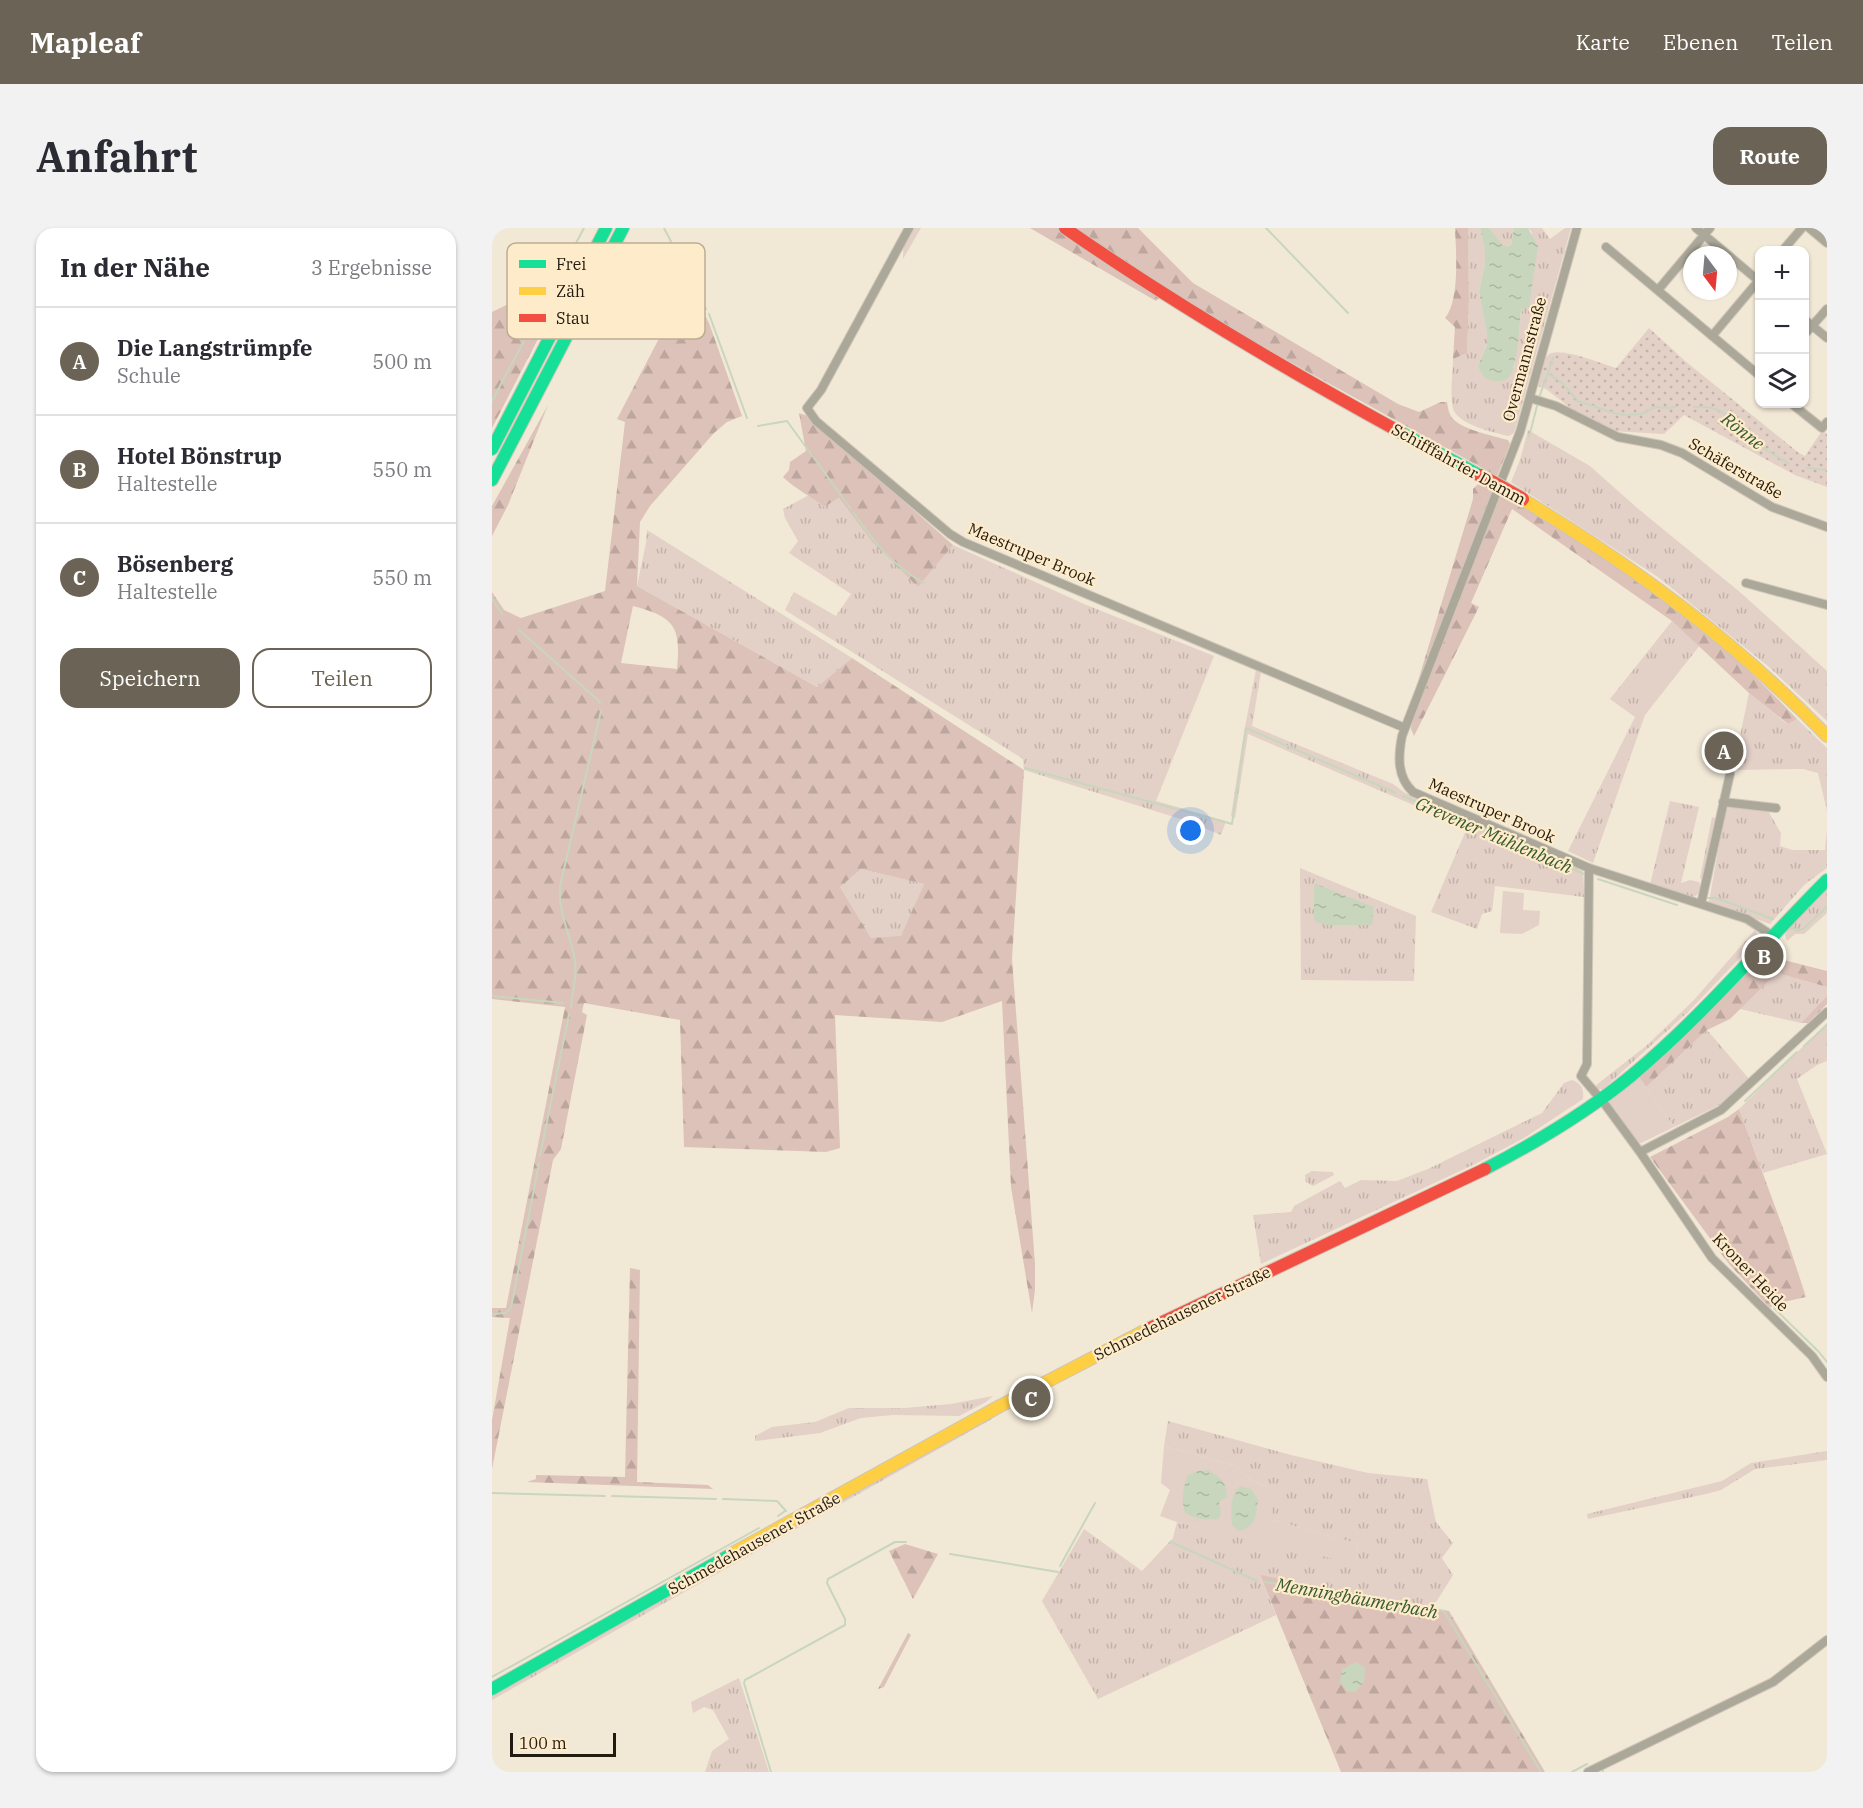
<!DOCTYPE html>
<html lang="de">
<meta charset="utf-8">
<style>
:root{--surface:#fff;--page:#f2f2f3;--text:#2b2b33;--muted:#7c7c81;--line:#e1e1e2;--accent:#6b6355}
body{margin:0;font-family:"IBM Plex Serif",serif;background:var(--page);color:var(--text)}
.controls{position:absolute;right:18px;top:18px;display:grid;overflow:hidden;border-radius:12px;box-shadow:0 2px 4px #0004}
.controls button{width:54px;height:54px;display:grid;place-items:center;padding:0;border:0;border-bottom:2px solid var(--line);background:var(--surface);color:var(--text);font:30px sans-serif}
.compass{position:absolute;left:1191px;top:18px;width:54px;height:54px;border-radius:50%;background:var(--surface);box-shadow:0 2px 4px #0004;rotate:164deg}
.scale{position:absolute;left:18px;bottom:15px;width:106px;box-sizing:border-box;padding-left:6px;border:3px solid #221b0f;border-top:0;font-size:16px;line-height:21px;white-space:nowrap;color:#221b0f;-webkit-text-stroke:4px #feebca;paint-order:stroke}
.you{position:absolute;left:699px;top:603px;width:21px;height:21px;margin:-15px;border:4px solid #fff;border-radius:50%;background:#1a73e8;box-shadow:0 0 0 9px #1a73e833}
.badge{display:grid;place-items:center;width:39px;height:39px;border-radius:50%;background:var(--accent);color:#fff;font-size:20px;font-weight:700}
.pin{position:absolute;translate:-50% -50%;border:3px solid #fff;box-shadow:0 2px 6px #0006}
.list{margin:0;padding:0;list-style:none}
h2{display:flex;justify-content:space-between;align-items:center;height:78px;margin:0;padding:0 24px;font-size:26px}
h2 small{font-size:20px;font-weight:400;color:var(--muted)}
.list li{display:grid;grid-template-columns:39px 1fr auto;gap:18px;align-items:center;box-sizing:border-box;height:108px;padding:0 24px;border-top:2px solid var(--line)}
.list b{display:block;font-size:22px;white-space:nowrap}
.list p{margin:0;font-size:20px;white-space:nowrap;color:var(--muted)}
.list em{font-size:20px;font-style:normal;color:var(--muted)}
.actions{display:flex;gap:12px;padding:18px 24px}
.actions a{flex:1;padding:14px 0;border:2px solid var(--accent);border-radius:18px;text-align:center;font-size:21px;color:var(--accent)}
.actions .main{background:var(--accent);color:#fff}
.icon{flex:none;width:33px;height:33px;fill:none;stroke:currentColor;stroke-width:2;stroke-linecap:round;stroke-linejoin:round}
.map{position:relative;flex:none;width:1335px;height:1544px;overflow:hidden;border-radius:18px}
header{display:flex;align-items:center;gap:36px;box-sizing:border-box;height:84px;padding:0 30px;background:var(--accent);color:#fff}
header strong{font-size:28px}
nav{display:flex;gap:33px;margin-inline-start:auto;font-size:21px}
.intro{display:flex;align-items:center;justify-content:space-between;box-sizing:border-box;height:144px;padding:0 36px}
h1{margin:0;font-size:42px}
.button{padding:15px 27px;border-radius:18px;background:var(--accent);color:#fff;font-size:21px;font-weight:700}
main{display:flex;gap:36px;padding:0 36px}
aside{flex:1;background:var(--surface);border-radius:18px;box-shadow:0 2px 4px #0004}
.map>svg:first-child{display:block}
.grass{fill:url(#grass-tufts)}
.forest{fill:url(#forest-firs);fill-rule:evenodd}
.park{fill:url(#park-dots)}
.garden{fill:#e3d0c7}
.water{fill:url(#water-ripples)}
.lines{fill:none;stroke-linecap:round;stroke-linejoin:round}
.stream{stroke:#c9d6be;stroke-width:2}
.street-casing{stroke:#cec6b9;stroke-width:10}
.fast-casing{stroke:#cec6b9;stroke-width:14}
.slow-casing{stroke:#cec6b9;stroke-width:14}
.jam-casing{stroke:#cec6b9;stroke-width:14}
.street{stroke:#aba89a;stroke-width:8}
.fast{stroke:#16e098;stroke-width:12}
.slow{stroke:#ffcf43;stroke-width:12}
.jam{stroke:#f24e42;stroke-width:12}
.jam-bridge-casing{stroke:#cec6b9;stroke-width:16;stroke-linecap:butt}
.jam-bridge{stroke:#f24e42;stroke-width:14}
.labels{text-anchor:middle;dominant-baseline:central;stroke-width:4.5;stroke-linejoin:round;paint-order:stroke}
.street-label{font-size:16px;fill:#221b0f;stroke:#feebca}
.water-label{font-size:18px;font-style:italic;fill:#365a30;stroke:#feebca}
.key{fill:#feebca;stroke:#bcad92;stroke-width:1.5}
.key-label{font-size:16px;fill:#221b0f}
</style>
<header>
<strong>Mapleaf</strong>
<nav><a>Karte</a><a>Ebenen</a><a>Teilen</a></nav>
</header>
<div class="intro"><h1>Anfahrt</h1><a class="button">Route</a></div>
<main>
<aside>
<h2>In der Nähe<small>3 Ergebnisse</small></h2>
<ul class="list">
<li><span class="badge">A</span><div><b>Die Langstrümpfe</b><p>Schule</p></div><em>500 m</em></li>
<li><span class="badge">B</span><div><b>Hotel Bönstrup</b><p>Haltestelle</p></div><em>550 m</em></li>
<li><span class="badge">C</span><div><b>Bösenberg</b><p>Haltestelle</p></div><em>550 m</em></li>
</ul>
<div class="actions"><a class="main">Speichern</a><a>Teilen</a></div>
</aside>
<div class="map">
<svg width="1335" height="1544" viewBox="0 0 1335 1544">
<defs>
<pattern id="grass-tufts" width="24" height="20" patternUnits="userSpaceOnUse" patternTransform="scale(1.5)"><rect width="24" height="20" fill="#e3d0c7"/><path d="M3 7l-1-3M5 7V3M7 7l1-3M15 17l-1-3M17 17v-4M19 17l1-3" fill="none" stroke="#c2b2aa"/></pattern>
<pattern id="forest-firs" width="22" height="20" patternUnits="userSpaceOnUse" patternTransform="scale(1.5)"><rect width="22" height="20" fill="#dcc2b8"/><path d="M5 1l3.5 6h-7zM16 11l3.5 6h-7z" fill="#bca69d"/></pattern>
<pattern id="park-dots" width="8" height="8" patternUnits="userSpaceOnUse" patternTransform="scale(1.5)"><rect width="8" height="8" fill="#e3d0c7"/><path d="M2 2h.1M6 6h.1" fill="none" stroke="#c2b2aa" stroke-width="1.8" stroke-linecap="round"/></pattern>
<pattern id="water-ripples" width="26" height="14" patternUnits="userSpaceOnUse" patternTransform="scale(1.5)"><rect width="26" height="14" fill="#c9d6be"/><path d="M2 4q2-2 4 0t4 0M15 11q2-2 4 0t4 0" fill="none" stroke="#acb7a2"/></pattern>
</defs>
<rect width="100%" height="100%" fill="#f2e8d6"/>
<path class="grass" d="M412,0H429L411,31Z
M976,0H988L993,23V35L987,64L995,105V115L986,138L1022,140L1040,4L1036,0H1050L1058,11L1073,0H1079L1022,205L1017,208C1003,205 969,197 962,183C957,171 961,144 961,131L975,125L977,73Z
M997,0H1022L1019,17L1015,19L1010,17Z
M1036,202L1098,238L1144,279L1249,365L1335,443V493L1277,439L1166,349L1019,254L1028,232Z
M317,267L332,279L347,270L381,315L426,359L461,317L592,376L722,428L664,573L734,593L729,607L695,593L532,542L531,531L293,382L302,364L344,388L359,366L297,325L306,313L293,290L291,281Z
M155,302L360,430L325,459L145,358L154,315Z
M1180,393L1208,417L1153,487L1101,635L1076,623L1143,489L1118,471Z
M764,442L769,444L760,498L901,556L913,565L1091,642L1092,669L1003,658L1000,683L990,686L985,701L939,684L975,600L756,506L743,590L739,588L752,504Z
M1257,465L1295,496L1305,491L1335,520V583L1326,545L1311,541L1241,542Z
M1178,573L1207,579L1189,655L1198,652L1207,654L1209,660L1205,667L1200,670L1158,657Z
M1241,579L1276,583L1289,605L1288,618L1300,622H1333L1335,603V640L1312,657L1278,696L1217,674L1233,584L1236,580Z
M1220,589L1225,591L1211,651L1208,650Z
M808,640L924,688L922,753L809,752Z
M369,641L432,656L409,709L379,710L348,659Z
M1335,661V685L1312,706H1303L1295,713L1293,707L1301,692Z
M1263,702L1267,710L1195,785L1111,861H1106L1103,858L1154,818L1201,773Z
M1285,745L1335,759V768L1309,795L1248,781Z
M1335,795V833L1325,837L1305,851L1335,926L1271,945L1247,881Z
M1215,802L1258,852L1229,876L1182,899L1154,859Z
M1080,852C1090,856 1092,861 1091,871L1032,910L983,936L769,1036L761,987L799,984L802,978L848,953L853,960L869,952L905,953L936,941L1050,885L1072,855Z
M820,943L841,944L842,947L821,958L814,954L813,947Z
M501,1168L494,1174L467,1188L401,1187L369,1190L328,1205L263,1213V1208L280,1199L323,1194L357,1180H413L459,1176Z
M499,1188L500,1191L0,1472V1467Z
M676,1193L799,1227L876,1245L935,1251L944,1294L961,1315L950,1330L961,1347L941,1379L768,1348L784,1387L606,1471L550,1373L592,1301L650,1343L681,1310L685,1294L864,1335L866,1316L780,1292L774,1259L758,1251L744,1238L672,1218Z
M1335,1223V1232L1263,1241L1229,1262L1214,1266L1096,1291L1095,1286L1230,1253L1259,1235Z
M247,1450L277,1544H213L220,1523L237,1511L221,1482L212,1479L201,1485L199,1474Z"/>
<path class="forest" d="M538,0H646L701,55L906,176L927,184L949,174H955C956,181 957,187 962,192C973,202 1001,208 1016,212L1018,216L1005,248L729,96L677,61L664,73Z
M963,0H976L977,73L975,125L961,131L963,99L953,90C968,73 964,23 963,0Z
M196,55L217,95L250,188L235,194L222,205L158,278L148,294L145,358L325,459L360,430L532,542L520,731L543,1036V1062L540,1085L519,959L510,773L450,794L343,787L348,920L334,924L192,919L188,792L92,775L90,784L95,787L69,921L61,932L0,1241V1192L18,1090L0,1089V1080H14L73,779L0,771V364L12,382L29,390L113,363L133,194L125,191ZM141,378C183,389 189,399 185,441L129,435ZM369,641L432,656L409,708L379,710L348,659Z
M54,58L63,78L0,200V84Z
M56,177L16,277L0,308V278Z
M307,185L316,188L461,317L426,359L381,315L347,270L332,279C319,268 303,261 291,249L297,242L298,234L314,223Z
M986,256C1105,314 1215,395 1305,491L1296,496L1257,465L1180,393L1020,281L979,375L987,379L922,508L919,501L923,463L981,271V261Z
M1280,721L1287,722L1280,729L1335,743V759L1285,745L1238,791L1215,802L1154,859L1147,849Z
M1335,768V776L1316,795H1309Z
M1247,881L1295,1011L1314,1069L1283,1076L1278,1080L1237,1036L1158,929L1236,889Z
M138,1040L148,1042L145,1254L216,1257L221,1261L35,1254L44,1251V1247L133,1249Z
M413,1316L446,1326L421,1371L397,1323Z
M768,1347L957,1383L1053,1544H849Z
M416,1405L419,1407L392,1459L386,1461Z"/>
<path class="park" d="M1157,100L1193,133L1307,225L1313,228L1330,203L1335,206V259L1303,247L1192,187L1172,206L1120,203L1081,182L1054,161L1046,158C1049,149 1050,133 1056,127C1065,117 1111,136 1124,140Z"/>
<path class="garden" d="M1175,420L1192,434L1155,478L1138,464Z
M1011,663L1032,665L1031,682L1048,683L1047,697L1030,706L1008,705Z
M1147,849L1182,899L1149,915L1146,914L1117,874Z
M672,1218L744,1238L758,1251L774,1259L781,1269L780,1292L866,1316L864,1336L685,1294L668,1288L678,1262L669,1255Z"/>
<path class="water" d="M988,0H997L1010,16L1015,19L1019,17L1022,0H1036L1046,18L1037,79L1029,82C1028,95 1025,139 1018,148C1014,153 1007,154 1001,153C992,151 989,146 986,138L995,116V106L987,64L993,35V23Z
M824,656L882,679L880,697H835L824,694L822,691V659Z
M716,1242C728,1249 735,1254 735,1269L727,1274L729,1287L726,1291C714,1292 703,1291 693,1285C689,1271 691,1261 695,1248L705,1243Z
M748,1258L759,1261L766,1271C764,1287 764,1300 746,1303L740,1297C739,1283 737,1269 748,1258Z
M864,1434L873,1440L872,1454L863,1464L855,1463L848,1454L850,1441Z"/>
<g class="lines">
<path class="stream" d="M172,0L214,81
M774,0L856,85
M217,86L255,190
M1057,146L1069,154L1086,173L1122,185L1133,187L1150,186L1163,179L1178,180L1184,179
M1048,167L1061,130
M0,173L92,0
M1202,179C1216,178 1231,181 1240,193C1244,198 1243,202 1248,205C1265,215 1280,226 1297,236
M266,198L295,193L359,281
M1037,209L1045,178
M1315,240L1335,242
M361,284C384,316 397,335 432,355
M0,371L10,386
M27,402L107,473L108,475
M533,540L740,596L754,500L904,565
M911,568L1092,646
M1106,651L1185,677
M1216,670H1224L1281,691
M1300,699L1304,703L1311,701L1335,679
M0,768L71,775
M79,779C81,761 86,745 82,727C77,704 66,683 68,658L109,483
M1312,818L1335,797
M1253,873L1305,824
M48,928L77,786
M1282,1080L1327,1124L1335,1134
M0,1086L14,1085L19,1080L47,935
M0,1265L113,1268
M120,1268L224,1271
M231,1271L285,1273L294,1283
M286,1288L293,1283
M679,1314L765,1353
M458,1326L566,1344
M568,1338L603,1275
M773,1354L952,1383L1049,1544
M0,1449L267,1300
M1111,1543V1544
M279,1544L252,1455L253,1452L353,1397V1391L335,1355L336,1351L403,1314H414
M1080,1544L1095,1536"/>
<g class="street-casing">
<path id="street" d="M417,0L329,162L315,180L324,193L458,306L471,314L913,500
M1085,0L1028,204L910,508C906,529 905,549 921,564L1097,640L1255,691L1281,708
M1204,0L1268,54
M1317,0L1335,15
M1114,19L1268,148
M1291,22L1310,0
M1166,62L1218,0
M1312,91L1335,110
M1312,107L1335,81
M1220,108L1268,51
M1038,170L1064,178L1126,209L1169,217L1190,225L1280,279L1335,299
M1300,176L1330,200L1335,194
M1254,355L1335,377
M1231,574L1284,580
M1097,640L1095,836L1089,848L1112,875L1148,924L1220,1030L1320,1128L1335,1149
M1209,676L1238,546
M1148,924L1229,882L1335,784
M1096,1544L1281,1454L1335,1412"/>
</g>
<g class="fast-casing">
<path id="fast" d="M908,204L989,248
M0,221L114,0
M0,252L131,0
M993,941C1045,914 1094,885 1139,848C1210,789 1270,717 1335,652
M0,1461L241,1325"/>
</g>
<g class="slow-casing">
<path id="slow" d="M1030,271C1144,340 1242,412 1335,508
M241,1325L508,1178L658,1100"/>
</g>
<g class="jam-casing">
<path id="jam" d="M573,0C681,75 793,141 908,204
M658,1100L993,941"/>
</g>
<use href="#street" class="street"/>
<use href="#fast" class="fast"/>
<use href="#slow" class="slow"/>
<use href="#jam" class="jam"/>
<g class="jam-bridge-casing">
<path id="jam-bridge" d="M989,248L1030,271"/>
</g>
<use href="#jam-bridge" class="jam-bridge"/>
</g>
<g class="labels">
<g class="street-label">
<text transform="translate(1032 131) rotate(-75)">Overmannstraße</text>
<text transform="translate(967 236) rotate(29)">Schifffahrter Damm</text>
<text transform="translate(1244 240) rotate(30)">Schäferstraße</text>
<text transform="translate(540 326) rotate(23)">Maestruper Brook</text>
<text transform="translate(1000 582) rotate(24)">Maestruper Brook</text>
<text transform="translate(1259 1044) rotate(46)">Kroner Heide</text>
<text transform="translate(690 1085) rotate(-26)">Schmedehausener Straße</text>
<text transform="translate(262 1315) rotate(-29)">Schmedehausener Straße</text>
</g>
<g class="water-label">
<text transform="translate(1251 203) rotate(38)">Rönne</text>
<text transform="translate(1002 607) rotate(23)">Grevener Mühlenbach</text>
<text transform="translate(865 1370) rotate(10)">Menningbäumerbach</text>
</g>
</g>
<rect x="15" y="15" width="198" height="96" rx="9" class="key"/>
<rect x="27" y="32" width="27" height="8" fill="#16e098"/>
<rect x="27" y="59" width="27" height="8" fill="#ffcf43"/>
<rect x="27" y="86" width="27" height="8" fill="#f24e42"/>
<g class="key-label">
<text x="64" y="42">Frei</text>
<text x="64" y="69">Zäh</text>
<text x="64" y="96">Stau</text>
</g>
</svg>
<div class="controls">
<button>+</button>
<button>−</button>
<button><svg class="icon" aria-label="layers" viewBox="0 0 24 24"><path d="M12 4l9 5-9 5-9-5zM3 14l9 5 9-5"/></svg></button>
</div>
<svg class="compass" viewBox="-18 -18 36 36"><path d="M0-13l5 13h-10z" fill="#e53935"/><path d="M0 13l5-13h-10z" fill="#7c7c81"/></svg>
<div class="scale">100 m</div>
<div class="you"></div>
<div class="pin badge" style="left:1232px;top:523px">A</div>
<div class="pin badge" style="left:1272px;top:728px">B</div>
<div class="pin badge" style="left:539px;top:1170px">C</div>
</div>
</main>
